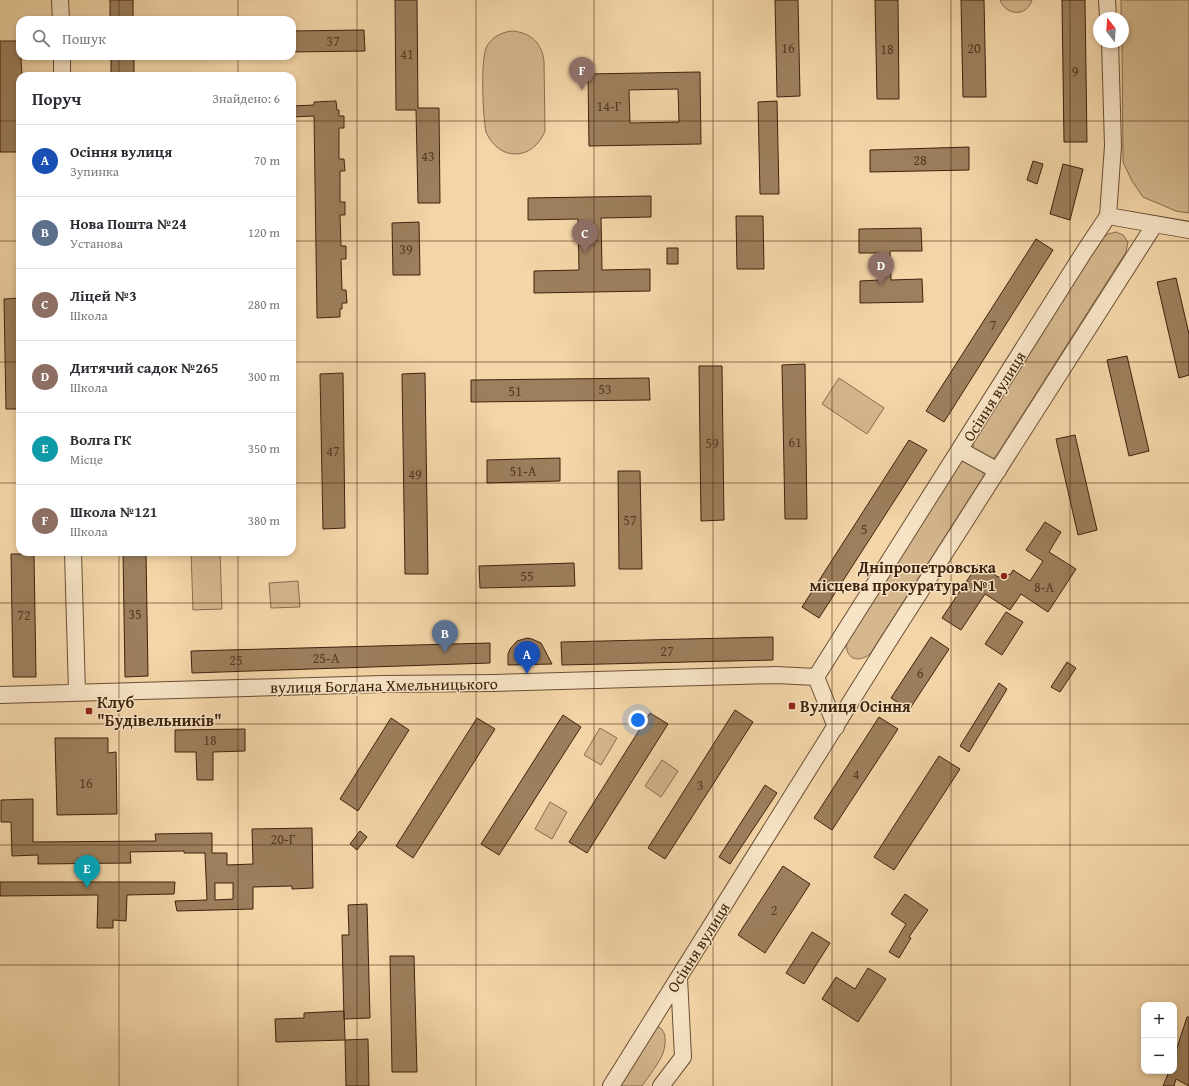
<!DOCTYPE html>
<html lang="uk">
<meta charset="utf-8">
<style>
:root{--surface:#fff;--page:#f2f2f3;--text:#2b2b33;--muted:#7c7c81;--line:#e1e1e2;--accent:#8f2418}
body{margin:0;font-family:"Gentium Book Plus",serif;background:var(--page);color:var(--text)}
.controls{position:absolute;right:12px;bottom:12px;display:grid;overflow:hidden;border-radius:8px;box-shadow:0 2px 6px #0003}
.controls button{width:36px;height:36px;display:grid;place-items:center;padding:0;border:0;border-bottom:1px solid var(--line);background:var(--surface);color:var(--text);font:20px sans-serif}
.compass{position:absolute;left:1093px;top:12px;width:36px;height:36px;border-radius:50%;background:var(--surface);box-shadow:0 2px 6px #0003;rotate:343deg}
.you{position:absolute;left:638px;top:720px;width:14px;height:14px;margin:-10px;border:3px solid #fff;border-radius:50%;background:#1a73e8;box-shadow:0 0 0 6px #1a73e833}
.badge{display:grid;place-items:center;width:26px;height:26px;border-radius:50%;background:var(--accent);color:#fff;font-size:13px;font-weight:700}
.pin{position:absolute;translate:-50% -33px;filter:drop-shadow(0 1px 2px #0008)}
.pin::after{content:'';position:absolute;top:21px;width:14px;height:12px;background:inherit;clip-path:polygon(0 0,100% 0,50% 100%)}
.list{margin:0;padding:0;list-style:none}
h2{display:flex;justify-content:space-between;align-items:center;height:52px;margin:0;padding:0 16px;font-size:17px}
h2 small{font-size:13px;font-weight:400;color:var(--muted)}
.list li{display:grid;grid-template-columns:26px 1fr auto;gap:12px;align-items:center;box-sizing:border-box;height:72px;padding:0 16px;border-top:1px solid var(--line)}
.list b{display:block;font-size:15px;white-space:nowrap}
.list p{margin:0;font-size:13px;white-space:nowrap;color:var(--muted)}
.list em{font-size:13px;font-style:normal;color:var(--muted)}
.icon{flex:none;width:22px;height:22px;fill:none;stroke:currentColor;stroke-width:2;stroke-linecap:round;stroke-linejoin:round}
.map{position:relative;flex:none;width:1189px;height:1086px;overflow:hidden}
.search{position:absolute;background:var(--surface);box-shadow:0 2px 6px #0003;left:16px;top:16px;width:280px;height:44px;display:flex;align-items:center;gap:10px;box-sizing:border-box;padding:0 14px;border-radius:12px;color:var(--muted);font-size:15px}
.panel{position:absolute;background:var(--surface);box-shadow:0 2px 6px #0003;left:16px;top:72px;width:280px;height:484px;border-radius:12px}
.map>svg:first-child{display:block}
.green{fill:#d4b78d;stroke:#896c4d}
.building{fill:#9c7f5d;stroke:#3e220d;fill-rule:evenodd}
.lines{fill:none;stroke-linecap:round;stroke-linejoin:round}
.minor-casing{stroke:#6b4f34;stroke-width:18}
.minor{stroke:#f7e4c6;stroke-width:16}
.grid{fill:none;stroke:#3e220d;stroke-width:1;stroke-opacity:0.55}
.poi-dot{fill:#8f2418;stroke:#f7e4c6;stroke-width:1.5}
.labels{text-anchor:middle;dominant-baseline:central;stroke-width:3;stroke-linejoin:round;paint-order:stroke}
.number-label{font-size:14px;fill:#563921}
.street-label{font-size:16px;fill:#3e220d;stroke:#f7e4c6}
.poi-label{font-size:16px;font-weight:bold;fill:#3e220d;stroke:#f7e4c6;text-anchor:start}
</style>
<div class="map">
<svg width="1189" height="1086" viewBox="0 0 1189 1086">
<rect width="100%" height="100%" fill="#f3d5a7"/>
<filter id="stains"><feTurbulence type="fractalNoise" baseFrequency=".005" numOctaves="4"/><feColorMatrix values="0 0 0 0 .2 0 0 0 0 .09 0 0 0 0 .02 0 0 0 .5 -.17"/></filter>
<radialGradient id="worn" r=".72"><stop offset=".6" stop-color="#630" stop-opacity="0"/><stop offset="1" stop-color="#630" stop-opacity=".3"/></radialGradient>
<path class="green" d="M1000,0H1032C1027,17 1006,16 1000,0Z
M1121,0H1189V213L1176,211L1143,197L1132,181L1123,162L1122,42H1123V18H1121Z
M513,31C531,33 542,43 544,61L545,131C533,161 499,162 486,132C483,117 480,58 487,46C493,36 502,32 513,31Z
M1116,232L1123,235L1128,242L1126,252L998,453L993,459L986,460C978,454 972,451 973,441L1100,240L1108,234Z
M839,378L884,408L867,434L822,404Z
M964,459L983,471V477L870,654C857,664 844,658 847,641L960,461Z
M191,552H220L222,609L193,610Z
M298,581L300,607L271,608L269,583Z
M600,728L617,738L601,765L584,755Z
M662,760L678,771L661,797L645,786Z
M550,802L567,812L552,839L535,829Z
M659,1027C667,1031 666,1045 663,1053C660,1062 648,1077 642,1086H620L655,1029Z"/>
<path class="building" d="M110,0H133V20H110Z
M395,0H417L418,108H439L440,203H418L416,110H396Z
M775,0H798L800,96L777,97Z
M875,0H898L899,99H877Z
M961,0H984L986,97H963Z
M1062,0H1085L1087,142H1064Z
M364,30L365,51L292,52V31Z
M0,41H20L22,76H20V152H0Z
M111,56H134V76H111Z
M700,72L701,144L589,146L588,74ZM678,89L679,122L630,123L629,90Z
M336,101L337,110H339V116H344V128H339V159H344L345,171H340V202H345V215H340L341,246H346V259H341L342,290H346L347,303H342V309H340V317L317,318L314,116L292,117V106L314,105V102Z
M777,101L779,194H760L758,102Z
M969,147V170L870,172V150Z
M1033,161L1043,164L1037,184L1027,180Z
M1063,164L1083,169L1070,220L1050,214Z
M651,196V217L601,218L602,270L650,269V291L534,293V271L579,270L578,219L528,220V198Z
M736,216H763L764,269H737Z
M419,222L420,275H393L392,223Z
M921,228L922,251H890L891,280L922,279L923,302L860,303V281L879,280L878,253H859V229Z
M1036,239L1053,250L944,422L926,411Z
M667,248H678V264H667Z
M1176,278L1189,334V375L1179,378L1157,282Z
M20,298V409H6L4,299Z
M1127,356L1149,451L1129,456L1107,360Z
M805,364L807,519H785L782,365Z
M699,366H722L724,520L701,521Z
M343,373L345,528L323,529L320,374Z
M425,373L428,574H405L402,374Z
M649,378L650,400L471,402V380Z
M1075,435L1097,530L1078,535L1056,439Z
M909,440L927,450L819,618L802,607Z
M560,458V481L487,483V460Z
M618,471H640L642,569H619Z
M1045,522L1061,532L1049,552L1076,569L1048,612L1021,594L1010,610L985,594L961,630L942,618L978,564L998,577L1011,574L1013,570L1030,581L1043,561L1026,550Z
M123,552H146L148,676L125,677Z
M11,554H34L36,677H13Z
M574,563L575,586L480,588L479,566Z
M1006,612L1023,622L1002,655L985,644Z
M773,637V660L562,665L561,642Z
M931,637L949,649L909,710L891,698Z
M527,638L532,639L541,643L552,664L508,665V654L510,649L517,641Z
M490,643V663L192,673L191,651Z
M1067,662L1076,668L1060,692L1051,687Z
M999,683L1007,689L969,752L960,746Z
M735,710L753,722L665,859L648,848Z
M650,713L668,724L587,853L569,842Z
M563,715L581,727L499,855L481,844Z
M879,717L898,729L832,830L814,818Z
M391,718L409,730L358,811L340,799Z
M477,718L495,729L413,858L396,846Z
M245,729V751L213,752V780H197L196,752H175V730Z
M55,738H108V753L116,752L117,814L57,815Z
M939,756L960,769L894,870L874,857Z
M765,785L777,793L730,864L719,857Z
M33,799V842L156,841L155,834L212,833V853H227V865L253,864L252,829L312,828L313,888L292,889V886L253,887V909L177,911L175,901L207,900L205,853H184V851L130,852L131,863L38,864V855L12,856L11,822H1V800ZM215,883H233V899L215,900Z
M360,831L367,837L357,850L350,844Z
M783,866L810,884L765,953L738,935Z
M0,882H175L174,894L127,895L126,921L113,920V928H97L98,895L0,896Z
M905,894L928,910L909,937L911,938L899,958L889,952L906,924L891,914Z
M367,904L370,1018L344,1019L342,935H349L348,905Z
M812,932L830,943L804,984L786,973Z
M390,956H414L417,1072H392Z
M868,968L886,979L858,1022L822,999L836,977L855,989Z
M344,1011L345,1040L276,1042L275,1019L304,1018V1013Z
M1187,1017H1189V1086L1176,1079L1174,1086H1163L1168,1074L1162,1071H1174V1057Z
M368,1039L369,1086H346L345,1040Z"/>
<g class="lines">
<g class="minor-casing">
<path id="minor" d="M60,0L61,20
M1107,0L1108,18
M62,56V76
M1108,216L1189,230
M960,450L998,471
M73,552L77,693
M816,677L1084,252L1108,216L1113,146L1110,42
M816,677L836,727
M0,695L382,684L494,683L776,675L816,677
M611,1086L888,642L1155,224
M661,1086L683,1057L679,978"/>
</g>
<use href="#minor" class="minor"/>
</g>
<path class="grid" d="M119,0V20M238,0V20M357,0V1086M476,0V1086M594,0V1086M713,0V1086M832,0V1086M951,0V1086M1070,0V1086M119,56V76M238,56V76M0,121H20M292,121H1189M0,241H20M292,241H1189M0,362H20M292,362H1189M0,483H20M292,483H1189M119,552V1086M238,552V1086M0,603H1189M0,724H1189M0,845H1189M0,965H1189"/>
<g class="poi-dot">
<circle cx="1004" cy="576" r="4"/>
<rect x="788" y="702" width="8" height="8" rx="2"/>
<rect x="85" y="707" width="8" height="8" rx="2"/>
</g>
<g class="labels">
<g class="number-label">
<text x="333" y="41">37</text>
<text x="788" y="48">16</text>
<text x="974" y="48">20</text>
<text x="887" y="49">18</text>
<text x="407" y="54">41</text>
<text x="1075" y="71">9</text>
<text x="609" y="106">14-Г</text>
<text x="428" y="156">43</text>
<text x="920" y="160">28</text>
<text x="406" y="249">39</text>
<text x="993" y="325">7</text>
<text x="605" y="389">53</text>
<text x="515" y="391">51</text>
<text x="795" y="442">61</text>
<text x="712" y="443">59</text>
<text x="333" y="451">47</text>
<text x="523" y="471">51-А</text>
<text x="415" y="474">49</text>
<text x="630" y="520">57</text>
<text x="864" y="529">5</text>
<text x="527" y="576">55</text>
<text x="1044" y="587">8-А</text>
<text x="135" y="614">35</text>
<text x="24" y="615">72</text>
<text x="667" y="651">27</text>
<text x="326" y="658">25-А</text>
<text x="236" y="660">25</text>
<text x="920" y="673">6</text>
<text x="210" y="740">18</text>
<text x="856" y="774">4</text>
<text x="86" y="783">16</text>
<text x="700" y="785">3</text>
<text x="283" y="839">20-Г</text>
<text x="774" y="910">2</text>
</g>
<g class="street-label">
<text transform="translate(994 396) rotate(-58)">Осіння вулиця</text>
<text transform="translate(384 685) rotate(-1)">вулиця Богдана Хмельницького</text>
<text transform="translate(698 947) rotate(-58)">Осіння вулиця</text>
</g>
<g class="poi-label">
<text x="996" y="567" text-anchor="end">Дніпропетровська<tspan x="996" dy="18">місцева прокуратура №1</tspan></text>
<text x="97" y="702">Клуб<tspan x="97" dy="18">"Будівельників"</tspan></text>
<text x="800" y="706">Вулиця Осіння</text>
</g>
</g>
<rect width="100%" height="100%" filter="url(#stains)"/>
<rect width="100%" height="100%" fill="url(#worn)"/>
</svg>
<div class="controls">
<button>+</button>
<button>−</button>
</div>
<svg class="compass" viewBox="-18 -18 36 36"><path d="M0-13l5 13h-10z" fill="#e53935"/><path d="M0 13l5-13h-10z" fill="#7c7c81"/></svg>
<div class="you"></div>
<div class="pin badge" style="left:527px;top:674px;background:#1a4fb4">A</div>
<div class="pin badge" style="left:445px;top:653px;background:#5c6f8a">B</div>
<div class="pin badge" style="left:585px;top:253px;background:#8d6e63">C</div>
<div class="pin badge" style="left:881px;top:285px;background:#8d6e63">D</div>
<div class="pin badge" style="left:87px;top:888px;background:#0f9aa8">E</div>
<div class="pin badge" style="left:582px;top:90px;background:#8d6e63">F</div>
<div class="search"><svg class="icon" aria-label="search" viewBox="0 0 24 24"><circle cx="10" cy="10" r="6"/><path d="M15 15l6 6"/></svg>Пошук</div>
<section class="panel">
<h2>Поруч<small>Знайдено: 6</small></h2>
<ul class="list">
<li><span class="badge" style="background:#1a4fb4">A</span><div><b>Осіння вулиця</b><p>Зупинка</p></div><em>70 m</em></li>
<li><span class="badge" style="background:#5c6f8a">B</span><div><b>Нова Пошта №24</b><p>Установа</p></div><em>120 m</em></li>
<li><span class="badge" style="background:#8d6e63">C</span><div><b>Ліцей №3</b><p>Школа</p></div><em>280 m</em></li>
<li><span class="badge" style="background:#8d6e63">D</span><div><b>Дитячий садок №265</b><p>Школа</p></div><em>300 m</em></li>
<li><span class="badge" style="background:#0f9aa8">E</span><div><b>Волга ГК</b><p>Місце</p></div><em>350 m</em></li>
<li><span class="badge" style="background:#8d6e63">F</span><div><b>Школа №121</b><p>Школа</p></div><em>380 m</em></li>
</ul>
</section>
</div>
